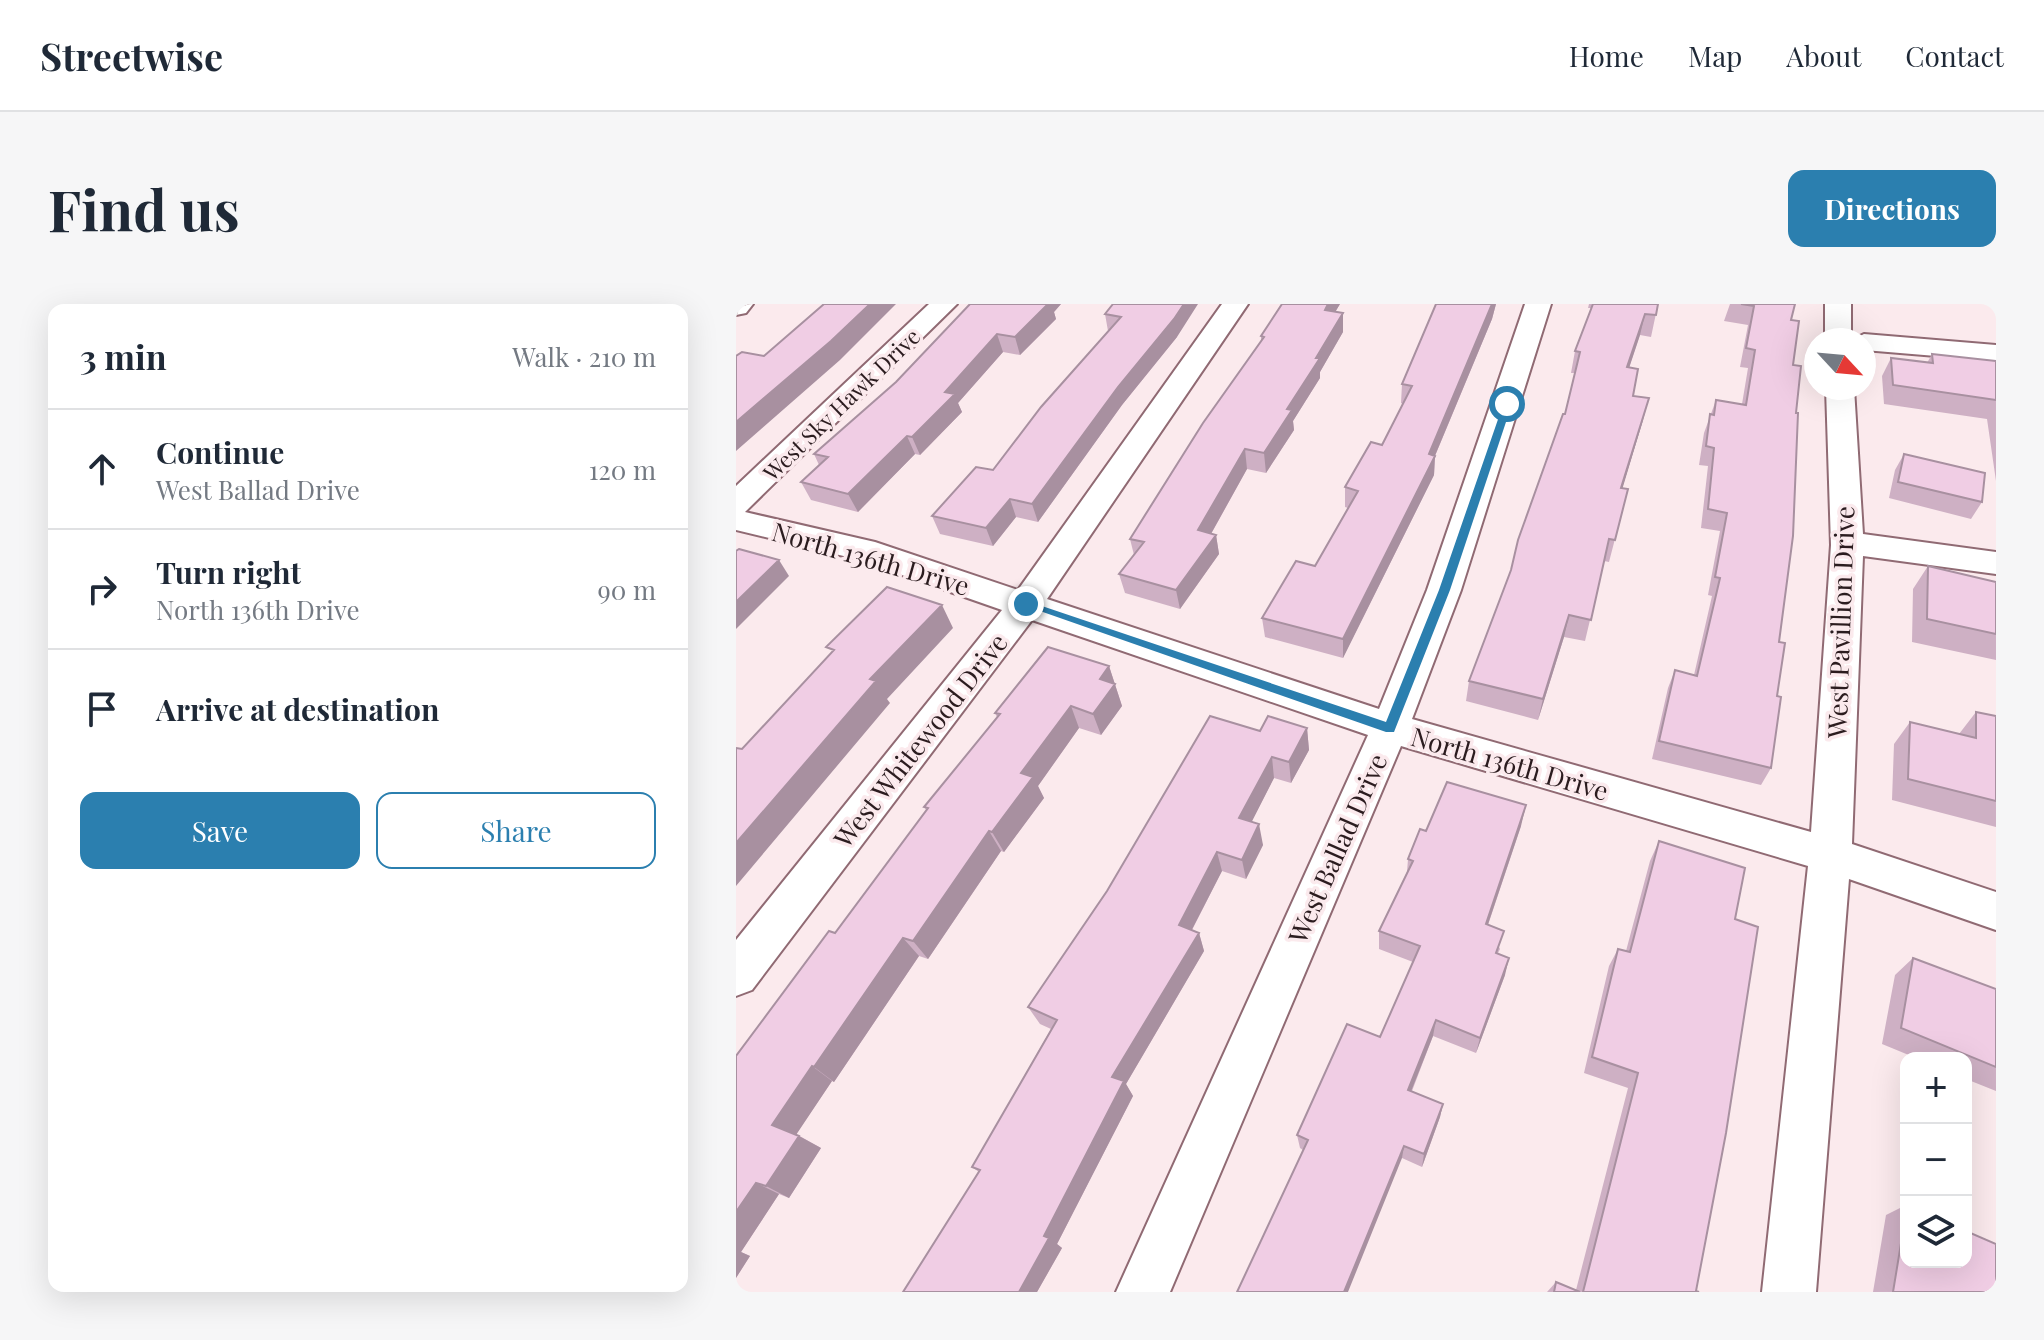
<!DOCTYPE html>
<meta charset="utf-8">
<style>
:root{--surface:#fff;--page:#f6f6f7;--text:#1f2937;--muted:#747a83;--line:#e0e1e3;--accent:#2b7faf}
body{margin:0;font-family:"Playfair Display",serif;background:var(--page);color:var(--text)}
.controls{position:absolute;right:24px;bottom:24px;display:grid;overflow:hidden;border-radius:16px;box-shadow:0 8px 32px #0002}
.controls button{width:72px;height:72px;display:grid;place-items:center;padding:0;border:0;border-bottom:2px solid var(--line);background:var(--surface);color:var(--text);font:40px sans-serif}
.compass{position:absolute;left:1068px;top:24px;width:72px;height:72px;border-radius:50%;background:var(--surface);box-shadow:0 8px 32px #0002;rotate:116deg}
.stop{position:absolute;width:24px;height:24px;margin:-18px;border:6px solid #2b7faf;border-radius:50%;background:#fff}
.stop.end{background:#2b7faf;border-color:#fff;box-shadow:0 2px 8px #0008}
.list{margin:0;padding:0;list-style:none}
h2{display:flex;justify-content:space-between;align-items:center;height:104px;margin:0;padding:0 32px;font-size:34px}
h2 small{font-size:26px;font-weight:400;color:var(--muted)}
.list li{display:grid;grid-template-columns:52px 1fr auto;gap:24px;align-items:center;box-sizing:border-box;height:120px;padding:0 32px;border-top:2px solid var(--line)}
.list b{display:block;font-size:30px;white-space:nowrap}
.list p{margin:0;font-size:26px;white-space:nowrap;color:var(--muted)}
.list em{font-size:26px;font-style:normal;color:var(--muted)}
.actions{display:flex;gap:16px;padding:24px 32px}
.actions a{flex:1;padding:18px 0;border:2px solid var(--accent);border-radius:16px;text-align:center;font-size:28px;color:var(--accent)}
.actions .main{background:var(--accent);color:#fff}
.icon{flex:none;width:44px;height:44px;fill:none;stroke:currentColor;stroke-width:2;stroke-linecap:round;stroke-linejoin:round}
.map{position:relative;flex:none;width:1260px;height:988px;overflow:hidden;border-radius:16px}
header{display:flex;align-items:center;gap:48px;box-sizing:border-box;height:112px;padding:0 40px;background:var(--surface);border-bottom:2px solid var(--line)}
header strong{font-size:38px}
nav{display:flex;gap:44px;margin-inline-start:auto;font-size:28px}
.intro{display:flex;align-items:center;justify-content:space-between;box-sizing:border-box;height:192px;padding:0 48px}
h1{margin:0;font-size:56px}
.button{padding:20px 36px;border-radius:16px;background:var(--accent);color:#fff;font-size:28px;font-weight:700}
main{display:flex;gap:48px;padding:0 48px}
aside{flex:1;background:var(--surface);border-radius:16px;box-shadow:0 8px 32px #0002}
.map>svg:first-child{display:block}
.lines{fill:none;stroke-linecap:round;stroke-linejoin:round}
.minor-casing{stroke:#906a73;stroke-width:4}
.tertiary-casing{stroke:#906a73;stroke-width:4}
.minor{fill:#fff;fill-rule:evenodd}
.tertiary{fill:#fff;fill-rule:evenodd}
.wall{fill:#ceb0c4}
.shaded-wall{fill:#a890a0}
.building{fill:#f0cde4;stroke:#a890a0;stroke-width:2}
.route{fill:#2b7faf}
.labels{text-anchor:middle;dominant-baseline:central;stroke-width:7;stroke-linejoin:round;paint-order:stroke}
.far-street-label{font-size:22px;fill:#2b1c1f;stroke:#fbeaed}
.street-label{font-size:26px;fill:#2b1c1f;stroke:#fbeaed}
</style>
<header>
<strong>Streetwise</strong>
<nav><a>Home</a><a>Map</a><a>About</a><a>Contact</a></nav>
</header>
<div class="intro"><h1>Find us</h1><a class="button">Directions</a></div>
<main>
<aside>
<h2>3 min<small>Walk · 210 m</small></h2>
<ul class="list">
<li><svg class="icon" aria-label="ahead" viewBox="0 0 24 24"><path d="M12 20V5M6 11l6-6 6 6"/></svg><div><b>Continue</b><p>West Ballad Drive</p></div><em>120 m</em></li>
<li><svg class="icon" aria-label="right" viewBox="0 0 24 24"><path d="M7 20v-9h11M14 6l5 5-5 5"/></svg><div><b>Turn right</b><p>North 136th Drive</p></div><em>90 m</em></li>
<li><svg class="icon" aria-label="arrive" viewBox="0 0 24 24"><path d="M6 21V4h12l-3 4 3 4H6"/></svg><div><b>Arrive at destination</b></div></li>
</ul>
<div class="actions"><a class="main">Save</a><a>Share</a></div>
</aside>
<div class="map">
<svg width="1260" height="988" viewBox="0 0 1260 988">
<rect width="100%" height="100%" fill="#fbeaed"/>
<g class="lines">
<g class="minor-casing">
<path id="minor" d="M193,0H221L9,208L139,238L282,286L486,0H512L311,295L643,405L691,286L789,0H815L725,286L676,415L1075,528L1095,241L1090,84H1118L1127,230L1260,248V270L1127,252L1116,540L1260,588V626L1113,575L1080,988H1026L1072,562L665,442L434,988H380L632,431L296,316L16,686L0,692V636L266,306L120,255L0,226V182Z
M1089,0H1115V36H1089Z
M1128,30L1260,41V57L1128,46V36H1116Z"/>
</g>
<g class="tertiary-casing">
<path id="tertiary" d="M0,0H17L10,9L0,11Z"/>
</g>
<use href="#minor" class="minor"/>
<use href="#tertiary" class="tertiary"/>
</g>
<path class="wall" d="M234,0H325L318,8L320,15L284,51L267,48L222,99L226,108L184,151L179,150L122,208L75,196L65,178L83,161L78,150L160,78Z
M377,0L441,33L386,101L302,218L280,213L257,242L204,230L196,212L257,166L372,27L369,10Z
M604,0L599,8L607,28L584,68V74L557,117L558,126L530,169L511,165L475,230L480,231L483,250L444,305L389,289L383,270L398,251L394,235L525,37V32Z
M700,0H760L756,15L699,152L698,171L607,354L529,333L526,314L579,262L612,204L609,203V183L646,141L667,100L665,99L666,80Z
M853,0H922L915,33L904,31L893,64L897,92L907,116L886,184L892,185L873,258L868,257L849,337L828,333L802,416L730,397L733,377L775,266L829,110L839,69H835L839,47L856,4H852Z
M994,0H1059L1055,16L1060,109L1043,338L1041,392L1035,464L1025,481L916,455L932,384L939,366L958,371L976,292L972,291L984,227L965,224L972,162L963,161L968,129L980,96L1006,100L1012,64L1004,63L1012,21L988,17Z
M1196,50L1260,57V177L1251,115L1148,100L1146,72L1155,54L1191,59Z
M1168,150L1246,198L1235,215L1153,194L1159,166Z
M1192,262L1260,278V356L1176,338L1177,285Z
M373,362L386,402L365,431L343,424L302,482L308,494L268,548L265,547L192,655L183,652L98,778L96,777L60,830L85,844L53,894L43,890L5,948L14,952L0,974V752L99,629L191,507L188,503L261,413L259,409Z
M1240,408L1260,412V523L1156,496L1158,440L1174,418L1223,430Z
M571,424L573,446L555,479L538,474L515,518L527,541L510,575L486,567L456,626L463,629L468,647L390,780L397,792L321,940L326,944L301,988H167L243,868L236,863L315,725L304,720L292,703L524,427Z
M785,522L752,621L764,645L762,649L769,671L740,749L697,732L676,787L707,800L704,813L686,863L666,854L567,846L564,844L561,831L644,733L677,658L643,645V627L671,568L672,555L690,527Z
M923,537L999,615L960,987L963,988H811L820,978L840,986L892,784L848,769L873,662L882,645L890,647L914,557Z
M1177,654L1260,685V787L1230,775V754H1180L1146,740L1159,671Z
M1170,901V958L1260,988H1137L1150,911Z"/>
<path class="shaded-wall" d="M134,0H160L104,56L0,147V118Z
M308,0H325L318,8L320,15L284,51L279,33Z
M448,0H462L441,33L386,101L302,218L296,200L382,83Z
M592,0H604L589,25V6Z
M756,0H760L756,15L698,154L699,152L698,171L607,354V335Z
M607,9V28L584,68V74L557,117L558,126L530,169L528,149L551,105Z
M909,10L904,31L886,85L891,63Z
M261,30L267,48L222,99L226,108L184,151L176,133L209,88Z
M913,94L907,116L880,206L885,184Z
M171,132L179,150L122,208L112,190Z
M509,145L511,165L466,246L462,226Z
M274,195L280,213L257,242L250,224Z
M480,231L483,250L444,305L440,286Z
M43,256L53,272L0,325V298Z
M206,301L217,324L151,395L154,399L0,582V539L134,375Z
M833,311L828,333L802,416L807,395Z
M373,362L386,402L365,431L357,410L364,375Z
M335,402L343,424L302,482L308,494L268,548L256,528L285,469Z
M571,424L573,446L555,479L553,458Z
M536,453L538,474L507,535L503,514Z
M790,501L785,522L746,638L750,620Z
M523,520L527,541L510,575L506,556Z
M253,527L265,547L192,655L177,637Z
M481,548L486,567L449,639L443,621Z
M463,629L468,647L390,780L397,792L321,940L326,944L301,988H283L376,773Z
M167,634L183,652L98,778L78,763Z
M773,654L769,671L740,749L744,734Z
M700,716L697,732L670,800L672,786Z
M76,762L96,777L58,834L36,821Z
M707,800L704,813L686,863L688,850Z
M63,832L85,844L53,894L30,882Z
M668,842L666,854L612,988H608Z
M20,879L43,890L5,948L14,952L0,974V908Z"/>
<path class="building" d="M88,0H134L95,37L0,118V52L6,48L28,52Z
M234,0H312L279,33L261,30L209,88L219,90L176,133L171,132L112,190L65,178L92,153L78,150L160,78Z
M377,0H448L438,15L382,83L296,200L274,195L250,224L196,212L240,163L257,166L305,103L385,13L369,10Z
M546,0H592L589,6L607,9L580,54H584L551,105L556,106L528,149L509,145L462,226L480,231L440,286L383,270L408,238L394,235L467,119L528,33L525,32Z
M700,0H756L693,150L699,152L607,335L526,314L560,257L579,262L622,187L609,183L635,138L646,141L676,82L666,80Z
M857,0H922L920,11L909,10L891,63L902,65L897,92L913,94L885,184L892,185L879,236L873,235L855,316L833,311L807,395L733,377L775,266L782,236L827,110H829L844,48L839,47Z
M1005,0H1059L1055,16L1063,17L1057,61L1065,62L1060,109H1062L1057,232L1043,338L1049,339L1041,392L1045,393L1035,464L923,437L939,366L961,372L984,274L979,273L991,209L972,205L978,144L970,142L974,110L978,111L980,96L1010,101L1019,46L1010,44L1018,2Z
M1196,50L1260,57V96L1157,81L1155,54L1197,59Z
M1168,150L1249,169L1246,198L1162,178Z
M3,245L43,256L0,298V247Z
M1192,262L1260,278V330L1191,315Z
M151,283L206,301L134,375L140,377L0,539V444L6,445L98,346L90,343Z
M312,343L373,362L364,375L379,380L357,410L335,402L285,469L297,473L256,528L253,527L177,637L167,634L78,763L76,762L36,821L63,832L30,882L20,879L0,908V752L93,627L99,629L192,504L188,503L264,410L259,409Z
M1240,408L1260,412V497L1172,475L1174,418L1240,434Z
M474,412L524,427L532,412L571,424L553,458L536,453L503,514L523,520L506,556L481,548L443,621L463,629L376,773L388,777L308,932L313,934L283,988H167L244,866L236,863L321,716L292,703L371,587Z
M711,478L790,501L750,620L768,627L760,649L773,654L744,734L700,716L672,786L707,800L688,850L668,842L608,988H501L572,836L561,831L611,720L644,733L684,642L643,627L677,557L672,555L684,525L690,527Z
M923,537L1009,564L999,615L1022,623L990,829L960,987L963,988H847L902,769L856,753L882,645L894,648Z
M1177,654L1260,685V763L1165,724Z
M1170,909V958H1230V927L1260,940V988H1157Z
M820,978L844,988H818Z"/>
<path class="route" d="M768,98L776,100L714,286L658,428H650L284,300L294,298L650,418L703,286Z"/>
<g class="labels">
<g class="far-street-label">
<text transform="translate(105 100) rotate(-44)">West Sky Hawk Drive</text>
</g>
<g class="street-label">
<text transform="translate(135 254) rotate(16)">North 136th Drive</text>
<text transform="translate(1104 318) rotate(-88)">West Pavillion Drive</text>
<text transform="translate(184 436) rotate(-52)">West Whitewood Drive</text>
<text transform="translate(774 459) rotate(16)">North 136th Drive</text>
<text transform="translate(601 544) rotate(-66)">West Ballad Drive</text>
</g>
</g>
</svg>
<div class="controls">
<button>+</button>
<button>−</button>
<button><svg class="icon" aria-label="layers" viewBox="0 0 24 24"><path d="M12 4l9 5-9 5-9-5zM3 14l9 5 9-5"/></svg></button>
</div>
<svg class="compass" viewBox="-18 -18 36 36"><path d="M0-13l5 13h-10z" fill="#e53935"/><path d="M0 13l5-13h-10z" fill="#747a83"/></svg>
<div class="stop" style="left:771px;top:100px"></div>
<div class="stop end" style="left:290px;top:300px"></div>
</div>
</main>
